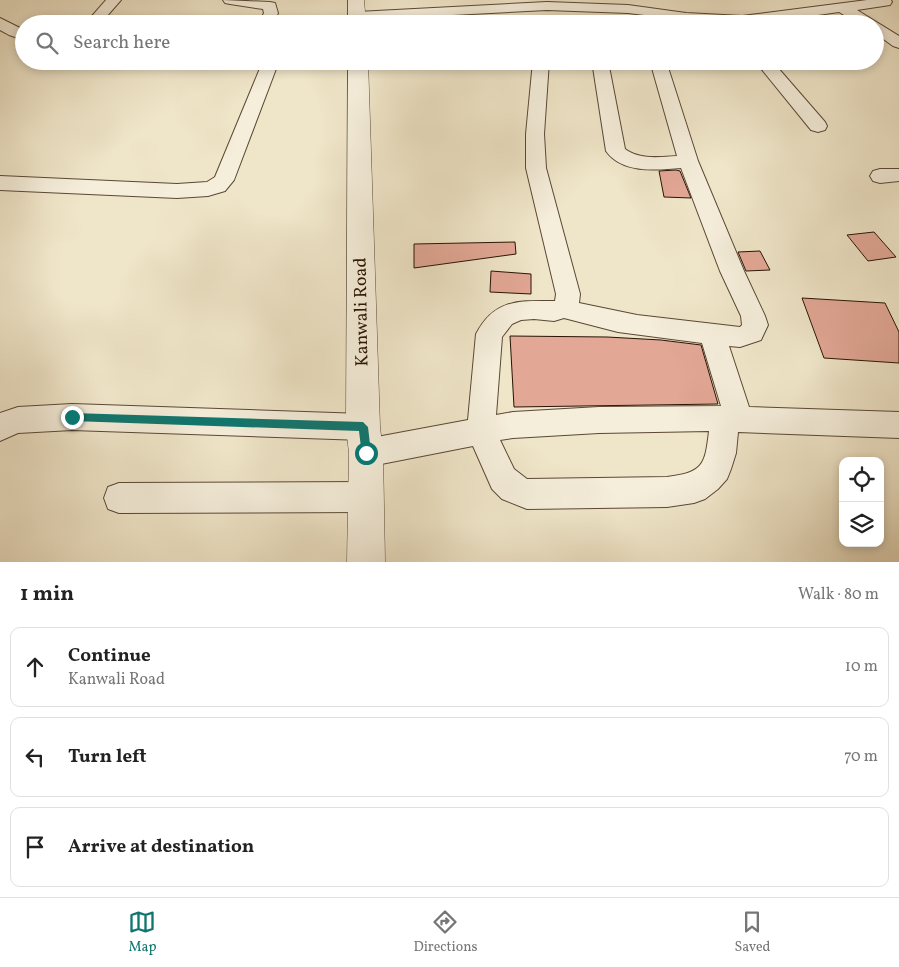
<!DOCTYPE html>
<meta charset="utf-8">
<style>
:root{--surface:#fff;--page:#f6f6f6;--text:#222;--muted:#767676;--line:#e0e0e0;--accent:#0f766e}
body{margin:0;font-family:Vollkorn,serif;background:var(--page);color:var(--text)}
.controls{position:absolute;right:15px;bottom:15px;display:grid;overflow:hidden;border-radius:10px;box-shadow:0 2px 8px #0003}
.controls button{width:45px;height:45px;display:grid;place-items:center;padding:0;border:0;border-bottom:1px solid var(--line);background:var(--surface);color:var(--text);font:25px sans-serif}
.stop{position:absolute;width:15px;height:15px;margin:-11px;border:4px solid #0f766e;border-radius:50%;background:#fff}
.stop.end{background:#0f766e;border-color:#fff;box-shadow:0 1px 5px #0008}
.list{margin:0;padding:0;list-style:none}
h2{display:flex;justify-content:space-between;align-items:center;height:65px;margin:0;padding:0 20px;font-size:21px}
h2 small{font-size:16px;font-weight:400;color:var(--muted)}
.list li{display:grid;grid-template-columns:32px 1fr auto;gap:15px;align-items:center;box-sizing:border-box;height:80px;margin:0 10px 10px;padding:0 10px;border:1px solid var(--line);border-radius:10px}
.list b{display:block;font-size:19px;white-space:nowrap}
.list p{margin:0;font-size:16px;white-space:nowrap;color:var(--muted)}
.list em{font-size:16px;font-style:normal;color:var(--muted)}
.icon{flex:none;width:28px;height:28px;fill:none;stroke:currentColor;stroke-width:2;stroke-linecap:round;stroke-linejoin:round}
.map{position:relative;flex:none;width:899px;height:562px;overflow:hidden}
.search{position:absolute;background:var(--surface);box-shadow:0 2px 8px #0003;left:15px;right:15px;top:15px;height:55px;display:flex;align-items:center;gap:12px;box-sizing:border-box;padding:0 18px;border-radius:28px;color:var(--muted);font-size:19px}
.sheet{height:335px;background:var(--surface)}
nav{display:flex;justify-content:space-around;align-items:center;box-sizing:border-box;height:70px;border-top:1px solid var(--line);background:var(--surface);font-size:14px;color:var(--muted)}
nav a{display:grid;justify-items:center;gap:2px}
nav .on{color:var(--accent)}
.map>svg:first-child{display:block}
.building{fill:#e2a795;stroke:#281304}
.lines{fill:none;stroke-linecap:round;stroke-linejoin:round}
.minor-casing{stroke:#5a4835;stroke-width:2}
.tertiary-casing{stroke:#5a4835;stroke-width:1}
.minor{fill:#f5eedb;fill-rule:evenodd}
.tertiary{fill:#f5eedb;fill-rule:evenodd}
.route{fill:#0f766e}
.labels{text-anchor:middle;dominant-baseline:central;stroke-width:4;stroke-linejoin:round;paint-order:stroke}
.street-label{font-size:18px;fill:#281304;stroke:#f5eedb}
</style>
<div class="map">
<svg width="899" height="562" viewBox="0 0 899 562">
<rect width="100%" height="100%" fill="#efe5c8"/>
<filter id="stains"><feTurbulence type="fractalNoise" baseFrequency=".004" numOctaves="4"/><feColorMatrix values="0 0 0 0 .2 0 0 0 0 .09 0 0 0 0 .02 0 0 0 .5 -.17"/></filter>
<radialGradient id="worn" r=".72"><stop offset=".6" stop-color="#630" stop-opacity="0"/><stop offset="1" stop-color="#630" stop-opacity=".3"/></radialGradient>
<path class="building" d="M676,170L680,171L691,198L664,197L659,171Z
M874,232L896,257L868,261L847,235Z
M515,242L516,254L414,268V244Z
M760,251L770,270L746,271L738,252Z
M491,271L531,274V294L490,292Z
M802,298L885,303L899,332V363L824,358Z
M510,336L607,337L661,340L701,345L718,404L514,407Z"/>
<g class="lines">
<g class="minor-casing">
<path id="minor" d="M106,0H121L100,24H85Z
M223,0L270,2L275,3L278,13L273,24H258L264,13L263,9L230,4L225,3Z
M867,0H891L892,2L890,5L857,10L899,36V48L893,46L875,33V24H859L839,12L755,24H717L628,13L547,10L357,20L352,19L350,16L352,13L357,12L547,2L628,5L686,13L742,16Z
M0,18L24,30V40L9,35L0,30Z
M263,61H279L234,180L225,191L208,196L177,198L0,190V176L177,184L207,182L215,177Z
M533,61H549L544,134L546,168L580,294L579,303L637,315L740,327L742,325L741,316L720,271L681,168C657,170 622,174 606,151L592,61H608L625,149C640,160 659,157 677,156L650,61H666L698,161L744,271L765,316L768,325L761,340L740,347L729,346L749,407L899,412V438L738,432L736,453L731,469L727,479L718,489L705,499L694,503L667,507L527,509L502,499L492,489L473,446L366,467L356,463L351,453L356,443L366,439L468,420L476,334C495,298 520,301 555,301L556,294L526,168V134ZM564,318L618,332L702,343L721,406L599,407L513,412L496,415L502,337L512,324L521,320L534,319L554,321ZM709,431C705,466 703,472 667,477L527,479L514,469L500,440L513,438L599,433Z
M755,61H772L825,122L827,126L825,130L818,132L811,130Z
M880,169H899V181L880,183L873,181L870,176L873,171Z
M72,404L363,414L373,418L377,427L373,436L363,440L72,430L18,433L0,441V413L18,407Z
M366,482L377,486L381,497L377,508L366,512L119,513L108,509L104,498L108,487L119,483Z"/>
</g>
<g class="tertiary-casing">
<path id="tertiary" d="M348,0H364L366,24H348Z
M348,61H368L380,427L383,453L385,562H347L349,453L346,427Z"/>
</g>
<use href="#minor" class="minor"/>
<use href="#tertiary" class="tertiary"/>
</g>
<path class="route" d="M72,413L363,422L368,427L371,453L366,457L362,456L359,431L72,421L67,417Z"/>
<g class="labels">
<g class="street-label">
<text transform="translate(362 312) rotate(-91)">Kanwali Road</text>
</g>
</g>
<rect width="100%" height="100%" filter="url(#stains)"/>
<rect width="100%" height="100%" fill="url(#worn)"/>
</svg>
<div class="controls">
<button><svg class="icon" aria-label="locate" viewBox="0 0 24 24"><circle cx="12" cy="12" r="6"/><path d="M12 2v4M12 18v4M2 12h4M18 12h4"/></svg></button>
<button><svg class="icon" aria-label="layers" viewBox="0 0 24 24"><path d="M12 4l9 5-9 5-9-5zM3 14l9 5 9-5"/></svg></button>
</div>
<div class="stop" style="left:366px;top:453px"></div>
<div class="stop end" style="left:72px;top:417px"></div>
<div class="search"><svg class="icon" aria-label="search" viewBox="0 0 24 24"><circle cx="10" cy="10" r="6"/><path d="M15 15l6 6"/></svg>Search here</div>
</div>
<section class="sheet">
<h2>1 min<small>Walk · 80 m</small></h2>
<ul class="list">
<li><svg class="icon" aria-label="ahead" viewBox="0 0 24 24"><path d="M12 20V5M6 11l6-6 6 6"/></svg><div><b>Continue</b><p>Kanwali Road</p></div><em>10 m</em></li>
<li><svg class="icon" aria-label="left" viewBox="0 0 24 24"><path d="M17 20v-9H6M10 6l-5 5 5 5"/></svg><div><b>Turn left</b></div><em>70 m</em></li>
<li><svg class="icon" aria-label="arrive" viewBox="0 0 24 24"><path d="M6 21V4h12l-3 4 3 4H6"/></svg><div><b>Arrive at destination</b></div></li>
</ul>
</section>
<nav>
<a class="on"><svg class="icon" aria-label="map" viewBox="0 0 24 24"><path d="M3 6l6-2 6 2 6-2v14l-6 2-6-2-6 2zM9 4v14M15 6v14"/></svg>Map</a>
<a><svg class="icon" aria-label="directions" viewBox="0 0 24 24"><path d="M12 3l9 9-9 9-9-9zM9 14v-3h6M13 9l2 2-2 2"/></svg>Directions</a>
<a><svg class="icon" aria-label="saved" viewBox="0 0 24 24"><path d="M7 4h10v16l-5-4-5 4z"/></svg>Saved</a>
</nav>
